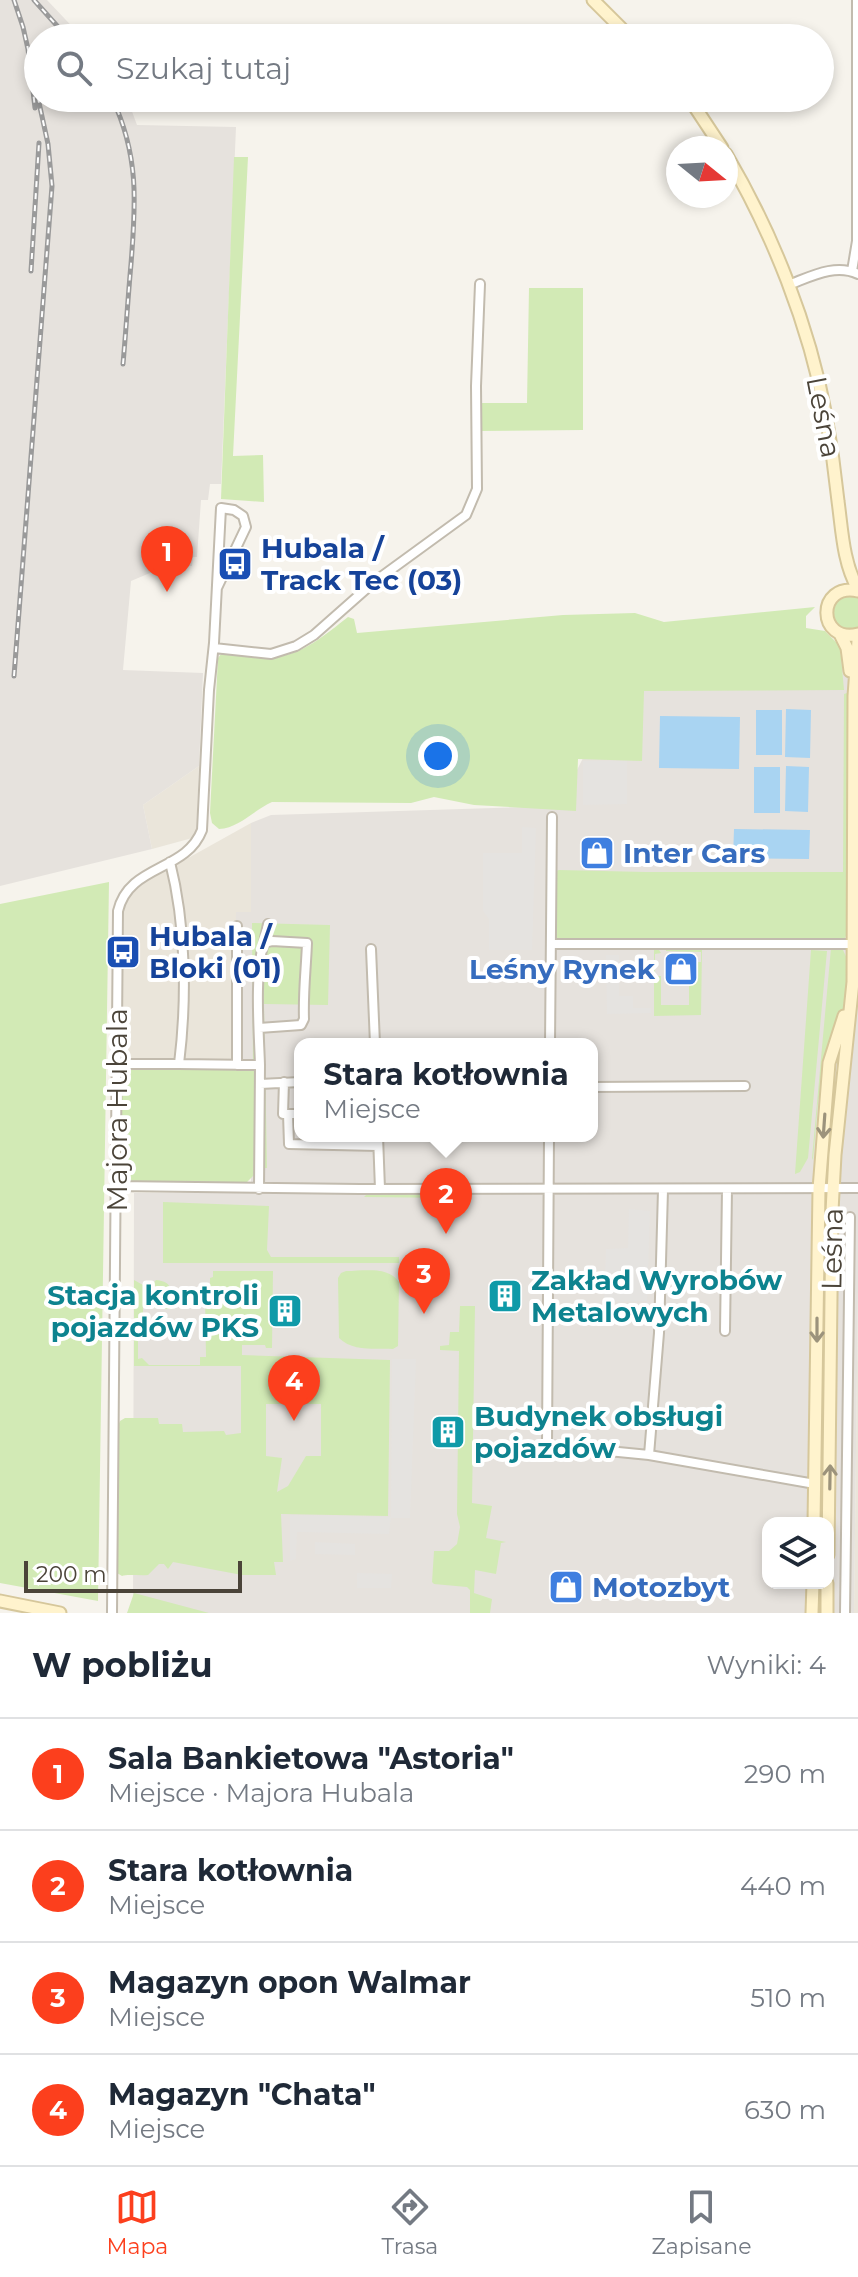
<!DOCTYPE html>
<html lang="pl">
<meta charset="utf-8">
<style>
:root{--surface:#fff;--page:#f2f2f3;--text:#1f2937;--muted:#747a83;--line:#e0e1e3;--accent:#fc3f1d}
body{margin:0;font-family:Montserrat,sans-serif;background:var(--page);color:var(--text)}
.controls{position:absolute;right:24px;bottom:24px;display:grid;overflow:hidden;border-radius:16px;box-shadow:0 4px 12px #0003}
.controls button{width:72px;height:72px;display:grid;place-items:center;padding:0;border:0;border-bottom:2px solid var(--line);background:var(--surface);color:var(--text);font:40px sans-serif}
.compass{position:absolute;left:666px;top:136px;width:72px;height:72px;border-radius:50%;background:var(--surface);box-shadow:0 4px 12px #0003;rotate:108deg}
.scale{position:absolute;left:24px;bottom:20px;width:218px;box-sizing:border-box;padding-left:8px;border:4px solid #4b4439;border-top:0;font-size:22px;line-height:28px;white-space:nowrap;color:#4b4439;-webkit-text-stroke:6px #fff;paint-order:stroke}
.you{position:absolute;left:438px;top:756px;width:28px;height:28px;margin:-20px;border:6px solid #fff;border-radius:50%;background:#1a73e8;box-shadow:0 0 0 12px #1a73e833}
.badge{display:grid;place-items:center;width:52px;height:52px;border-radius:50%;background:var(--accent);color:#fff;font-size:26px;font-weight:700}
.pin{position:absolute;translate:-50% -66px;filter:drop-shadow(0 2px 4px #0008)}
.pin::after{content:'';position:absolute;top:42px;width:28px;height:24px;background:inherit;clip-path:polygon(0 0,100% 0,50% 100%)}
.popup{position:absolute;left:294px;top:1038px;width:304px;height:104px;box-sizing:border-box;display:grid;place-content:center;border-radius:16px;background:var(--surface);filter:drop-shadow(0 2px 6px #0005);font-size:26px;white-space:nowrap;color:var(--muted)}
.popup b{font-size:30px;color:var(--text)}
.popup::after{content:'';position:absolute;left:50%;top:100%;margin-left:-16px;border:16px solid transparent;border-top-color:var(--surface)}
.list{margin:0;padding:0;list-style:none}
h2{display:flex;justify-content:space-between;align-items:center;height:104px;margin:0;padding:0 32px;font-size:34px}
h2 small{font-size:26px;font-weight:400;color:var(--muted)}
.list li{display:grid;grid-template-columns:52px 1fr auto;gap:24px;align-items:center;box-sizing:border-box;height:112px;padding:0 32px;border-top:2px solid var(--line)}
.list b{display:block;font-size:30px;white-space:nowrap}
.list p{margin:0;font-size:26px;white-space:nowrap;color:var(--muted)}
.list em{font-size:26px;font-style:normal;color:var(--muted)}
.icon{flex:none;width:44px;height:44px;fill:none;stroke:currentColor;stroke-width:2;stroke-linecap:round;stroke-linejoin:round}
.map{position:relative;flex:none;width:858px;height:1613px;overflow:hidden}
.search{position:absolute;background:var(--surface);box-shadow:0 4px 12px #0003;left:24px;right:24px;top:24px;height:88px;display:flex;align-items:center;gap:20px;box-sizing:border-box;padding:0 28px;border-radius:44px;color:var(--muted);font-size:30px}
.sheet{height:552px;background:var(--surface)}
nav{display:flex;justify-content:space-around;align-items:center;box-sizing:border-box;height:112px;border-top:2px solid var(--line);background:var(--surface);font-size:22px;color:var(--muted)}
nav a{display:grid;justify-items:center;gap:4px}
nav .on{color:var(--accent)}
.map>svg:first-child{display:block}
.residential{fill:#eae5da}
.industrial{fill:#e6e2dd;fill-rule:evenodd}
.green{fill:#d2eab5;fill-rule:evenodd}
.parking{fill:#e5e3e0}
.water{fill:#a9d4f2}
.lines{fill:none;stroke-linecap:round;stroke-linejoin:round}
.minor-casing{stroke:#c2bbae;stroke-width:12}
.secondary-casing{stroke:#d6c79b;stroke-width:15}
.minor{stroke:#fff;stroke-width:8}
.secondary{stroke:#fff3cd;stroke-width:11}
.rail-casing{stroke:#9a9a9a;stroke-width:5}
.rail{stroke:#fff;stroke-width:2;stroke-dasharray:6;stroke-linecap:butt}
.oneway{stroke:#9c937c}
.labels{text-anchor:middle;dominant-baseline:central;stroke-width:8;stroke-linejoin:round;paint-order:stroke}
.street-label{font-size:28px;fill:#4b4439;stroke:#fff}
.transit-label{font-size:28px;font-weight:bold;fill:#164399;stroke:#fff;text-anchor:start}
.shop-label{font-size:28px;font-weight:bold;fill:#366cbe;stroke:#fff;text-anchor:start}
.culture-label{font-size:28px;font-weight:bold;fill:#0d838f;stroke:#fff;text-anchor:start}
</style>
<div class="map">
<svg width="858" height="1613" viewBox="0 0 858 1613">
<rect width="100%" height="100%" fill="#f6f3ec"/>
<path class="residential" d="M199,766L196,837L152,849L143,805Z
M251,823V1063L121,1062L124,910L128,898L138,886Z
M858,1291V1613H854Z"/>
<path class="industrial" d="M0,0H47L83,38H38V98H127L137,125L236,127L221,484H210L208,500H201L197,557H193L192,566L169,565L131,581L123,670L203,673L199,766L143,805L152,849L0,886Z
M858,659V1290L854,1613H127L133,1609L134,1193H251V1064L233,1063L236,912H251V823L271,815L559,806L627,670ZM300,1044H592V1136H300ZM768,1523H828V1583H768Z"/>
<path class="green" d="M234,157H248L233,456L263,455L264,502L221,499Z
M529,288H583V430L479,431L482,403H527Z
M848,595L858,598V629L842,630C828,617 828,601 848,595Z
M815,607L806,616V628L825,631L840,646L844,690L644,691L642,761L578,759L576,811L474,805L434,797L411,803L272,802C254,810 239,828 219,829L212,823L210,813L218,658L221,654C238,655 255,658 272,657C302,656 326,634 348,617L354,619L357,633L563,615L635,613L664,622Z
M850,692L848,931L845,938L829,940L562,941L556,937V871L559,870L646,872H843L844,694Z
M109,882L98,1601L0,1583V904Z
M252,923L330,925L328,1005L264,1004L267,1168H255L254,1175L247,1182H125L122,1170L120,1075L127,1068L253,1070Z
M831,948L843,950L848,961L844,1011L825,1061L818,1103L813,1160L812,1158Z
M654,950H659L661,953L655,954V976H661V1005H689V982L695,981V962H701V952L666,951V950H702L701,1015L654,1016Z
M811,950L827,951L808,1158L800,1172L795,1174Z
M369,1192H455L458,1195V1198L364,1197Z
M163,1202L269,1206L267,1250L271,1257H399V1263H163Z
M822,1215H825L824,1276L828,1316L825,1523H819Z
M213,1271H273L272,1348H266L265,1345H242V1355L390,1360L388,1516L281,1514L283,1562H274L276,1575H242L173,1562L168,1569L164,1564H159L148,1575C140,1576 127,1574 122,1576L117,1573L118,1426L120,1421L125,1418H158L159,1424H182L183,1432L224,1431L226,1435L241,1433V1366H134V1280L143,1285V1315L138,1314V1359L142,1358L149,1365H200V1357H206L205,1295L210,1294V1278L213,1277ZM266,1404H321V1456H306L288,1486L277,1492L282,1458L266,1456Z
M346,1271C365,1271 388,1266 399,1282L398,1346L393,1349C375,1348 353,1352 339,1338L338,1278L341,1273Z
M156,1280C175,1282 172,1293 171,1309L154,1308L149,1304V1288Z
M460,1306H475L472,1503L492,1506L486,1538L506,1542L501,1543L496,1574L475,1570L474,1593L492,1599L490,1613H470V1590L467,1587L434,1584L432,1582L434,1551H449L457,1544L460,1527L457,1514L459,1351L440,1350V1346L449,1345L450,1332H459Z
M134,1593L209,1613H127Z"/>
<path class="parking" d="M583,761H627V804L583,805Z
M522,827L536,828L532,950H489V919L483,911V853H522Z
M606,955H619V996H633V1008H651V1013L607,1014Z
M629,1209L650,1211L647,1301L604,1302L606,1249L628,1248Z
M392,1359H416L410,1518H391L389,1534L297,1532L296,1559L290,1561V1515L391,1517Z
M315,1542L355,1544V1555L315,1554Z
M357,1573L392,1574L391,1588H357Z"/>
<path class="water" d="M786,709L811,710L810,758L785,757Z
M756,710H782V755H756Z
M660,716L740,717L739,769L659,768Z
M786,766L809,767L808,812L785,811Z
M754,767H780V813H754Z
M734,829L810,830L809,859L733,858Z"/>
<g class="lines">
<g class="minor-casing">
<path id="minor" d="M852,271L857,241V0
M788,285C810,277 835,263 858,274
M214,648L271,654L296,646L314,635L374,582L466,515L477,489L476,386L480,284
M170,862C186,925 187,999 179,1064L260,1065C259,1033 254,972 264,943L272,941L307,943C306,969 303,993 304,1019L301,1025L259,1028
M237,926V1065
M264,943L268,924
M551,944H852
M371,949L375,1044
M550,1044L552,817
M117,1064H179
M284,1082L283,1114H300
M260,1084L300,1082
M592,1087L745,1086
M288,1114L289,1144L378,1146
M378,1136L380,1189
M549,1136L547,1445L649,1455L815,1484
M117,1186L360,1189L858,1188
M259,1189L260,1065
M725,1331L727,1189
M649,1455L659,1333L663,1190
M112,1613L118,911C129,864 186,872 202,830L209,690L214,643L221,508L234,510L243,516L246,527L217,588
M845,1613L850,1217"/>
</g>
<g class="secondary-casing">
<path id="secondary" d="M593,0L631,38
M689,98L722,148
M726,154C773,234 809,325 826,416C831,444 835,472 838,501C842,530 843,563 858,589
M858,591C816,582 817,644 858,634
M840,634L847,648L850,671
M814,1523L819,1189L829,1063L844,1016
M828,1555L832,1211L835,1155L853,982L854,696L858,641
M0,1601L60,1613
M812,1613L813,1583
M827,1613V1583"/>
</g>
<use href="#minor" class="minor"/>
<use href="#secondary" class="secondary"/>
<g class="rail-casing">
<path id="rail" d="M14,0L23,27L30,58
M34,0L68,38
M28,49L35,108
M112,98C139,155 136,202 131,264C128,297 126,330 123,364
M31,271L39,143
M14,676L52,186L48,144L38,98"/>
</g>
<use href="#rail" class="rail"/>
</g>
<defs><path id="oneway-shaft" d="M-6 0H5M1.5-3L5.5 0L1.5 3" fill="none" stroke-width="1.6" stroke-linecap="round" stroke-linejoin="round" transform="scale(2)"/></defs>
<g class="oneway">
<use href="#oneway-shaft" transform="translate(824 1126) rotate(94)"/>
<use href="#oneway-shaft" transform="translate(817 1330) rotate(90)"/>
<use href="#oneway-shaft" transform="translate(830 1477) rotate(-89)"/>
</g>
<defs>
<g id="bus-square" transform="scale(1.8)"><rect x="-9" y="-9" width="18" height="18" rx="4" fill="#1a4fb4" stroke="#fff"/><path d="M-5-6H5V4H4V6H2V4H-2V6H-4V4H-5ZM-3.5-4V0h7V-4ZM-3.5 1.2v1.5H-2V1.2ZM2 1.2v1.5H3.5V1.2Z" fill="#fff"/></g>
<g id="shop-square" transform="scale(1.8)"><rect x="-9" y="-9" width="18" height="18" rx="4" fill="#3f7fe0" stroke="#fff"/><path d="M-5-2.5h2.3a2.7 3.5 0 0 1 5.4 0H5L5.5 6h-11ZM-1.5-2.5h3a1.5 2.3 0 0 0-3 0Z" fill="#fff"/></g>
<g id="building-square" transform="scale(1.8)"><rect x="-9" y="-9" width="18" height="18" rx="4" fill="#0f9aa8" stroke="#fff"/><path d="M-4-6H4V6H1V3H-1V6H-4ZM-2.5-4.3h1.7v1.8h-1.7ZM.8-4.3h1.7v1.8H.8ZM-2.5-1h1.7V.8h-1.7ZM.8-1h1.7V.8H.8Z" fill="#fff"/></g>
</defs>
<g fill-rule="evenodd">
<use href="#bus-square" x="235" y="564"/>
<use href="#shop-square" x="597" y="853"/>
<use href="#bus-square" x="123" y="952"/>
<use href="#shop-square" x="681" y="969"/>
<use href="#building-square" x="505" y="1296"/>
<use href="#building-square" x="285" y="1311"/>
<use href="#building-square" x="448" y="1432"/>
<use href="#shop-square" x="566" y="1587"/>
</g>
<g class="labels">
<g class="street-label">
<text transform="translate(824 417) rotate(79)">Leśna</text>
<text transform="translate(117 1110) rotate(-90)">Majora Hubala</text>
<text transform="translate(832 1249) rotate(-89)">Leśna</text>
</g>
<g class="transit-label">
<text x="261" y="548">Hubala /<tspan x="261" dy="32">Track Tec (03)</tspan></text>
<text x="149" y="936">Hubala /<tspan x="149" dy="32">Bloki (01)</tspan></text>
</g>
<g class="shop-label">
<text x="623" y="853">Inter Cars</text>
<text x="655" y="969" text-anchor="end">Leśny Rynek</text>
<text x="592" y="1587">Motozbyt</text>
</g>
<g class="culture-label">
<text x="531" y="1280">Zakład Wyrobów<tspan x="531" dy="32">Metalowych</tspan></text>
<text x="259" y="1295" text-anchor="end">Stacja kontroli<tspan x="259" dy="32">pojazdów PKS</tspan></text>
<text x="474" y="1416">Budynek obsługi<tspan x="474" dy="32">pojazdów</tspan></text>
</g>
</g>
</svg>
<div class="controls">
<button><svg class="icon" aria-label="layers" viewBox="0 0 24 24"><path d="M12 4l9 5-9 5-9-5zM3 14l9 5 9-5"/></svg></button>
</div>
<svg class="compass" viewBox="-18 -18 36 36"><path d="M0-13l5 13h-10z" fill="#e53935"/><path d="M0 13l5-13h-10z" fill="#747a83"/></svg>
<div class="scale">200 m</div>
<div class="you"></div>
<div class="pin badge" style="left:167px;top:592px">1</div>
<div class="pin badge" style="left:446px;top:1234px">2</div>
<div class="popup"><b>Stara kotłownia</b>Miejsce</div>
<div class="pin badge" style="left:424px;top:1314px">3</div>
<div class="pin badge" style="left:294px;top:1421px">4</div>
<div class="search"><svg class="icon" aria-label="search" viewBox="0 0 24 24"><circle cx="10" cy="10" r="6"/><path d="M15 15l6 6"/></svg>Szukaj tutaj</div>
</div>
<section class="sheet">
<h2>W pobliżu<small>Wyniki: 4</small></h2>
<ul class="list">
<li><span class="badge">1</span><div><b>Sala Bankietowa &quot;Astoria&quot;</b><p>Miejsce · Majora Hubala</p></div><em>290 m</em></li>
<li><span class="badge">2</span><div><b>Stara kotłownia</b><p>Miejsce</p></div><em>440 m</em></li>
<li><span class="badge">3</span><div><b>Magazyn opon Walmar</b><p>Miejsce</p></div><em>510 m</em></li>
<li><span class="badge">4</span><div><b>Magazyn &quot;Chata&quot;</b><p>Miejsce</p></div><em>630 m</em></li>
</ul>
</section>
<nav>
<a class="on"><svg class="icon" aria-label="map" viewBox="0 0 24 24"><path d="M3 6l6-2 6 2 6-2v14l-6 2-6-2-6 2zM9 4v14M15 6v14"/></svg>Mapa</a>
<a><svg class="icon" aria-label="directions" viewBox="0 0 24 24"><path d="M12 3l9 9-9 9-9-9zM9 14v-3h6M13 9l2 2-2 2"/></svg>Trasa</a>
<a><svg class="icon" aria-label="saved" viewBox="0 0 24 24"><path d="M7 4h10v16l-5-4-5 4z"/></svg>Zapisane</a>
</nav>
